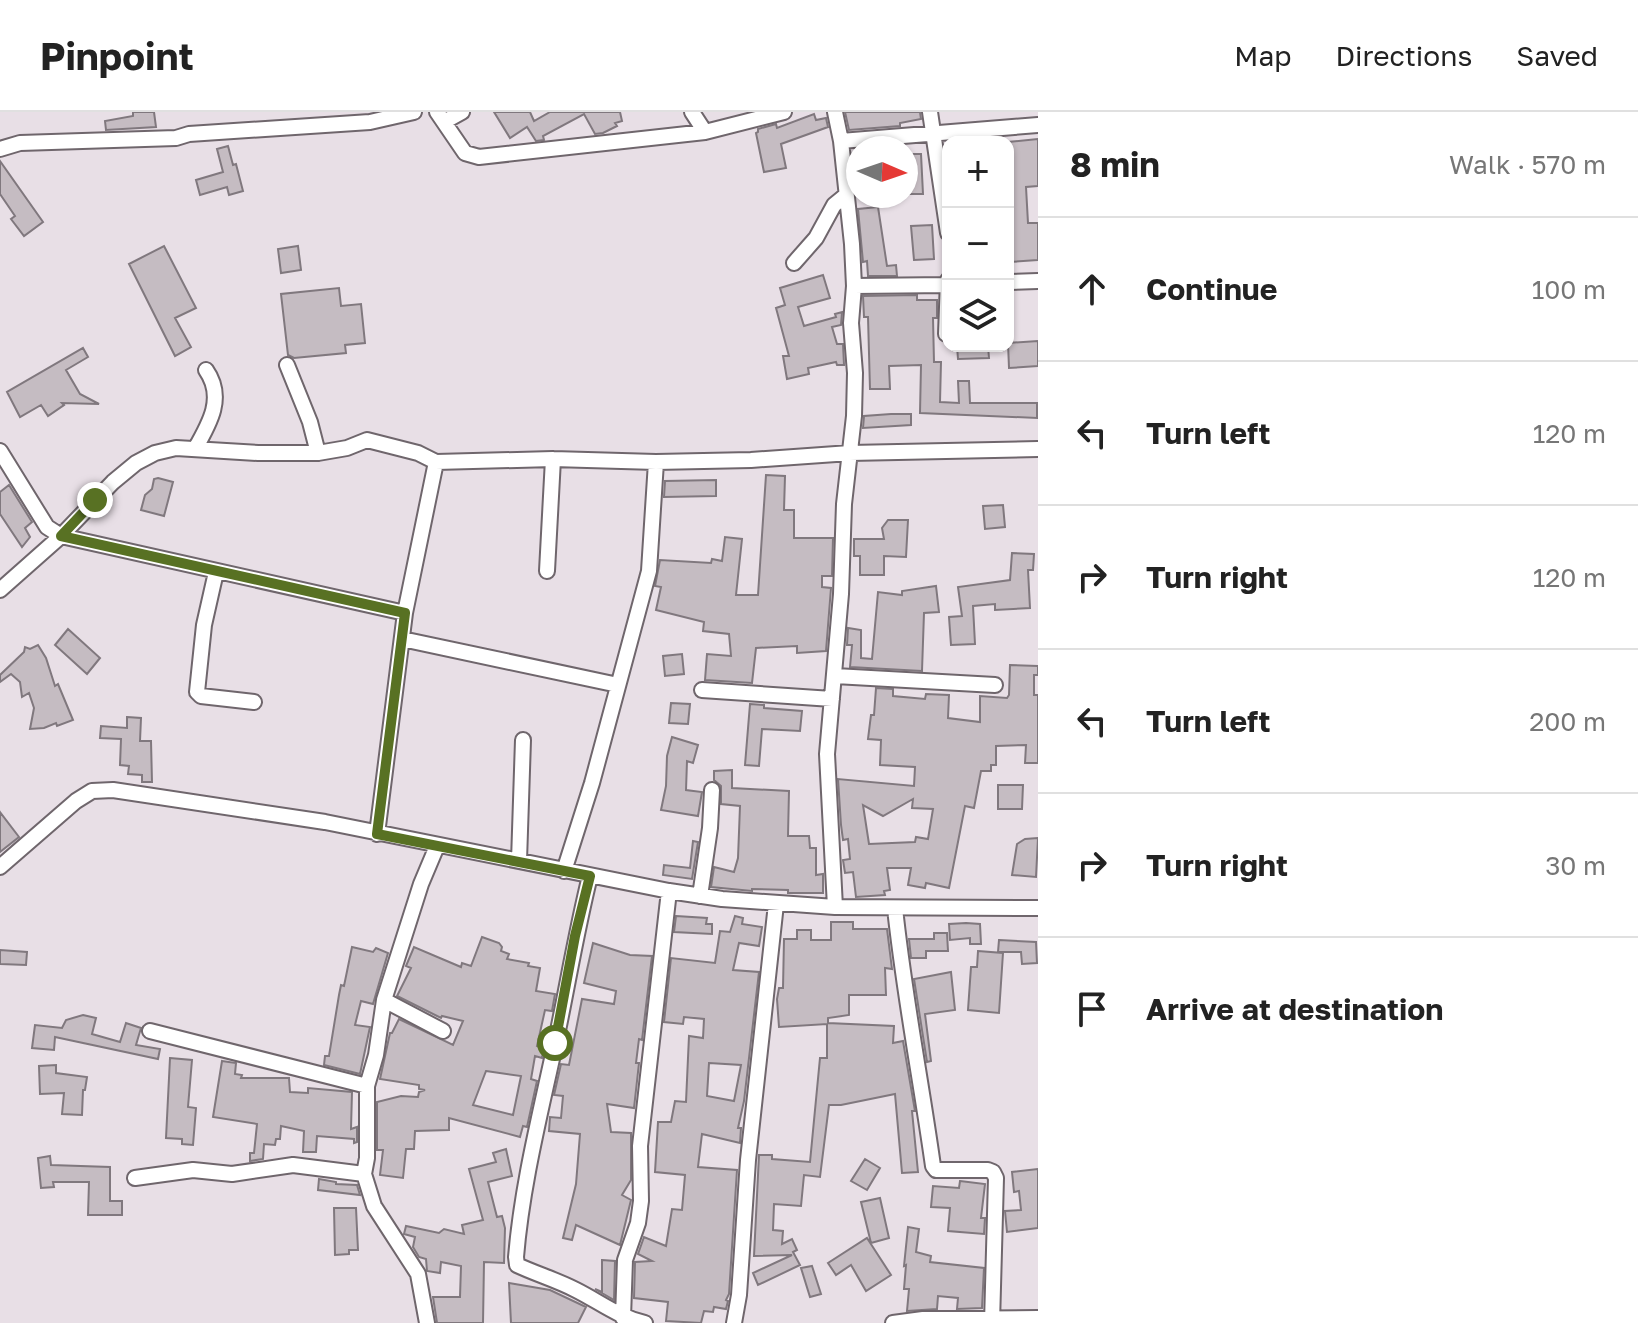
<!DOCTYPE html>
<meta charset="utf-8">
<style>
:root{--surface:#fff;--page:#f2f2f2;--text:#222;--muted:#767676;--line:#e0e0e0}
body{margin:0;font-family:"Golos Text",sans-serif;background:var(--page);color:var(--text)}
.controls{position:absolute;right:24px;top:24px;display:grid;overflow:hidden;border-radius:16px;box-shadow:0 2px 6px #0004}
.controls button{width:72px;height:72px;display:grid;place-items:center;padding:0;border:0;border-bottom:2px solid var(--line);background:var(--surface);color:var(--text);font:40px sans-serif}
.compass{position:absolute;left:846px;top:24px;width:72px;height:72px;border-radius:50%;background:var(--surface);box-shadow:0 2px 6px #0004;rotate:92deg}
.stop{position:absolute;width:24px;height:24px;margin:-18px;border:6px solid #587123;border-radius:50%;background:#fff}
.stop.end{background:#587123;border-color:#fff;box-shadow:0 2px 8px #0008}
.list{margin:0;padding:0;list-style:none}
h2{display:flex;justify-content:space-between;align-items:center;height:104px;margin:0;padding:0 32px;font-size:34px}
h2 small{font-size:26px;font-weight:400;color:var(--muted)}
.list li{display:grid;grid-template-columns:52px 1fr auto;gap:24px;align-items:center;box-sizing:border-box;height:144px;padding:0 32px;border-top:2px solid var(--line)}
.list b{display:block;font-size:30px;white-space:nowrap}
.list em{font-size:26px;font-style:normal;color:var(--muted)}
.icon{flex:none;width:44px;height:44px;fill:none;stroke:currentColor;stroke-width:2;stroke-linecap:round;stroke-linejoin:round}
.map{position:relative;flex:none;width:1038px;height:1211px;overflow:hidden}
header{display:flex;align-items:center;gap:48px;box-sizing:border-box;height:112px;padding:0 40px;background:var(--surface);border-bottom:2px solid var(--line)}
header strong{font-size:38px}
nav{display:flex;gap:44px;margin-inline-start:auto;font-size:28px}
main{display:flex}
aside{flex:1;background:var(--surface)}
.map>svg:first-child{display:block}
.building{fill:#c5bcc2;stroke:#80787e;stroke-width:2;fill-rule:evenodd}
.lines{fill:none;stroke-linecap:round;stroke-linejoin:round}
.minor-casing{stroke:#6f666c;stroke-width:18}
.minor{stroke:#fff;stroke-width:14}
.route{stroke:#587123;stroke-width:10}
</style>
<header>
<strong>Pinpoint</strong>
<nav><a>Map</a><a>Directions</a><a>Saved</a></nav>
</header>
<main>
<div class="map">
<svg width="1038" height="1211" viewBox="0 0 1038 1211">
<rect width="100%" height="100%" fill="#e8dfe6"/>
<path class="building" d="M133,0H154L156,15L106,18L105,9L133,4Z
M494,0H530L534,9L550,0H620L622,9L615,11L617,14L603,21L595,22L584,2L543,24L544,28L536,29L527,15L510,26Z
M845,0H920L921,7L900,11V14L849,18Z
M814,2L816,8L826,6L828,15L781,32L786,56L764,60L756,21L758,20V17L776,12L777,16Z
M1038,27V74L1026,75L1028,111H1038V148L1009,150L1008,30Z
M228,34L233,53L236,52L243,79L229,83L227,75L200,83L196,68L223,60L217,37Z
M906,42H921L923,82H906Z
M0,49L43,110L24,124L11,107L15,104L0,82Z
M878,95L887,154L896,153L897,164H868L867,149L863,150L858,97Z
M932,113L934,147L914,148L911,114Z
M164,134L196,196L175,206L191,235L175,244L129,152Z
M298,134L301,158L281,161L278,137Z
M823,163L830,186L798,195L804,214L836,205L835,202L842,200L841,213L832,215L837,232H843L844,253H837L836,250L808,256L809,262L787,267L783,244H789L776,196L785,193L780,176Z
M339,176L341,194L361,192L365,231L345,233L346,241L294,246L288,243L281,182Z
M917,183V188H937V206H933L934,250H941L940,290L959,291L958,269H969L970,291H1037V306L920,301L921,253L889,254L890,277H870L868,205H864L863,184Z
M1038,229V254L1009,256L1008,231Z
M957,234H988L989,246L958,247Z
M83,236L88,245L66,258L80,282L99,292L62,291L64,293L48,304L41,293L20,305L7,280Z
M891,302H911V313L863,316L864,304Z
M766,363L785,364L784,398H794V426H833L832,464H822V475L831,476L826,539L797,541V534L756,536L752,571L705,568L707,542L731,544L729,522L703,519L704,510L656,498L661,475L655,474L660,448L711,451L712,447L722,449L725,425L742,427L736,483H758Z
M158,366L173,370L164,404L141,398L145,383L152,377L154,367Z
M716,368V384L664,385L665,369Z
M9,373L32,410L25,416L30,425L22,435L0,402V380Z
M1003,393L1005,415L985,417L983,394Z
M888,408H908L906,445L884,444V463H860V444H854V427H884L882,416Z
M1012,441L1034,442L1033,458H1028L1030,496L995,498V492L973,494L975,532L951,533L949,505L962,504L958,475L1010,468Z
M936,474L939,500L924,501L922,559L850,555L852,533H847L848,516L861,518V546L872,547L878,480L902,483V479Z
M68,517L100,546L87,562L55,533Z
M38,533L46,546L55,574L58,572L73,608L57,614L56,611L44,616L30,617L34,596L29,581L22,585L20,570L11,562L0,570V563L24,540L25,535L30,537Z
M682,542L684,562L665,564L663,544Z
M1010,553L1038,554V563H1034V583H1038V651H1025L1026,633L996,634V653H991V659H981L974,696L965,694L949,776L926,771L925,776L908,773L911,756H887L890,778L884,779L885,783L856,785L853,760L845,761L843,748L850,747L848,727L843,728L841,713L838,667L914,674L915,655L880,653L881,628L868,627L871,603H874L876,576L893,577V584L925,587L926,582L949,583L948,606L980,610V584L1007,586L1009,583ZM913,687L912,696L933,697L928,727L916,725L915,730L869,732L863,693L883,704Z
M671,591L690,592L688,612L669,611Z
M750,592L764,593V596L802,599L800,619L762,617L759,654L745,653Z
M127,605L141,606L140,629H151L152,670H142V663L128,662L129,654L120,653L121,627L100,626L101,614L127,616Z
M672,625L698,633L693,651L687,649L686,678L702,680L698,704L661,698L666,674L667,644Z
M732,658V676L789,679L788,724H809L810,736H816V763L823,762V781H788V778L752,777V779L711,775L714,755L734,760L738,746L740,694L721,692V674L714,668V659Z
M998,673H1023L1022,697H998Z
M0,700L19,725L0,740Z
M1038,726L1036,765L1012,763L1017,732L1025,727Z
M693,729L698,730L692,767L663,763L664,753L690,756Z
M676,804L707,806L706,812H712V822L674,820Z
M735,804L743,806L742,812L762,815L759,834L739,831L733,858L759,860L744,989L738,1016H741L740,1031L702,1022L698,1055L737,1058L729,1182L726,1188L728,1189L726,1197L714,1195L713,1200L704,1199L701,1211L666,1209L668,1190L634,1186L635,1150L652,1149L638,1142L644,1125L666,1134L672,1097L682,1098L685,1063L655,1060L658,1010H671L675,989L686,990L689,924L703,926L704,907L684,905L683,912L664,910L671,846L715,851L720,819L730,820ZM709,951L741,953L734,989L707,984Z
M831,810H853V817H887L892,857L885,856L886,883H849V903L828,906V911L894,914L893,931L903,929L915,999H912L918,1060L902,1061L895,982L841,993H829L820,1065L804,1063L801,1094L774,1092L773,1118L783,1119L782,1132L792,1127L797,1138L793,1140L800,1153L758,1173L753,1161L792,1143L754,1144L759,1043H772V1047L810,1050L820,946H827V912L779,915L777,887L779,876H783L784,827H797V818H811V828H831Z
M966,811L980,812L981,832H970V826L950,828L949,812Z
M934,821H947L948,839H926V846H911L909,827H934Z
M482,825L499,831L502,835L501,839L509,842L507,847L529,851L528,854L540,856L536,879L555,882L552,899L545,898L537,934L544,936L542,946L535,944L531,967L537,969L527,1015L523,1014L520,1025L449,1006V1018L415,1019L414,1037H406L403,1066L380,1063L383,1038H377V990L401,984L418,985L419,980L425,978L419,977V973L380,967L390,921H392L399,907L453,933L463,909L442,904L441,906L397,884L411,856L406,854L414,835L461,855L462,851L471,854ZM486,959L521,964L513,1003L473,993Z
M999,828L1036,830L1037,851L1022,852L1021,840H998Z
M593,831L630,843L652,844L642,928L639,927L636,951H639L634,996L607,992L611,1020L631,1021V1068L622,1083L631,1088L620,1133L576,1113L572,1128L563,1126L576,1072L580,1022L549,1019L550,1005L561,1006L563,984L554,983L561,952L569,953L582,887L614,892L616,879L584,871Z
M352,835L373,840L376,836L388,841L373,892L361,889L355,913L370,915L360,962L324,953L325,944H329L339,883L341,873L344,874Z
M0,838L27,840L26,853L0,852Z
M978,839L1003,841L999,901L968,898L971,855H977Z
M951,860L955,898L925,902L931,949L927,950L914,867Z
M83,903L96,906L92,922L120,930L126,911L141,916L136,933L160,937L158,947L55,925L54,938L32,936L35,913L62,916L66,908Z
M170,946L192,948L188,995L196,996L193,1033L182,1032V1027L166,1026Z
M222,949L236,951L235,962L242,963L241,966H289L290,980L308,981V976L352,980L351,1017L357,1015V1030L354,1031V1027L317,1024L316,1040H303L304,1019L281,1014L280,1027H276L275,1033L264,1032L263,1047L250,1049V1041H254L257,1012L213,1005Z
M56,953V961L87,965L85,978H83L82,1003L62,1002L64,981L40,982L39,954Z
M506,1037L512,1064L488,1070L497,1105L502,1104L505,1116L504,1151L484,1150L483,1211H437L433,1185H460L461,1154L441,1150L440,1161L427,1159L426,1147L419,1145L413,1135L415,1125L404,1122L406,1114L439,1121L444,1117L464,1122L462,1113L483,1108L469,1057L496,1050L493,1041Z
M50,1044L51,1053L110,1055V1089H122V1103H88L89,1070H53L54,1075L41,1076L38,1046Z
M865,1047L880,1056L867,1078L851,1069Z
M1038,1057V1116L1007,1120L1005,1099L1021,1098L1019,1079L1014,1080L1012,1060Z
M319,1067L336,1070V1072L357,1073L360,1083L318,1078Z
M960,1069L985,1072L981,1106H985L984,1122L948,1119L950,1096L931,1095L933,1074L959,1076Z
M880,1086L889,1126L871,1131L861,1090Z
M334,1096H356L358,1138H349V1142L335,1143Z
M908,1115L919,1117L916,1140L931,1144L930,1150L984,1156L982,1196L957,1197L958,1186L938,1184L937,1197L907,1199L909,1177H904L906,1153L904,1154Z
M867,1126L891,1163L866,1179L851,1153L836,1163L828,1151Z
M602,1148L615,1149L614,1188L595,1177L602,1180Z
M812,1154L821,1182L810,1185L801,1156Z
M509,1171L550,1178L586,1195L578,1211H511Z"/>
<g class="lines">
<g class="minor-casing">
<path id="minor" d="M437,0L465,41L479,45L705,20L784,0
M692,0L705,20
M930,0L948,121
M444,10L462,0
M841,29L1038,13
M0,37L20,31L176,26L189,22L370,10L414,0
M794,151L816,126L834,93L845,84
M1008,170L1038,169
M854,174L948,173
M946,222L948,168
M287,253L310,310L318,341
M195,337C210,311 225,285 206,258
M0,339L47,415L61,424L405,501
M547,459L553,347
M216,460L204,513L197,580L201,584L254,590
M0,478L61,424L113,370L136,351L155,341L176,336L258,341H318L347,336L367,328L418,341L436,350L553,347L656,350L751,348L850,341L1038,337
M402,527L618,573
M835,564L995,573
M702,578L832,587
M377,722L405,501L436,350
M519,749L523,628
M0,755L76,689L92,679L113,678L325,710L669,779L722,787L835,795L1038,796
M564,759L592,671L649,459L656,350
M590,764C576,820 567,877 555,933C540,1003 522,1073 516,1145L517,1153C536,1162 557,1168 576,1178C600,1190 618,1205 645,1211
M700,784L710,716L712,678
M835,795L827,642L841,482L844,392L854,304L855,261L851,211L854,174L852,132L841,29L835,0
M895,796C904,883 921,968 933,1054L936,1058H988L993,1060L996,1066L992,1211
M384,888L443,919
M150,919L367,974
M135,1066L193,1058L232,1062L293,1053L364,1062
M623,1206L625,1148L638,1111L641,1089L640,1034L669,779
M427,1211L418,1162L374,1094L364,1062L367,1046V974L376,943L384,888L421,772L437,734
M734,1211L739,1183L748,1048L776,792
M893,1211L923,1207L1038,1206"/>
</g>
<use href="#minor" class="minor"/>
</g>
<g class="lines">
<path class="route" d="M95,388L61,424L405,501L377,722L590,764L575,824L555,931"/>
</g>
</svg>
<div class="controls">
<button>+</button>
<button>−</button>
<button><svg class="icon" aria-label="layers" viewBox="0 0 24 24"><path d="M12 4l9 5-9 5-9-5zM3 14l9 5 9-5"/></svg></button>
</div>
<svg class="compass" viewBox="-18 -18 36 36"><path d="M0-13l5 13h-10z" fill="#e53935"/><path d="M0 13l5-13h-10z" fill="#767676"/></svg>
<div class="stop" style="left:555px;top:931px"></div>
<div class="stop end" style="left:95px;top:388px"></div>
</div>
<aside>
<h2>8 min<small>Walk · 570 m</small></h2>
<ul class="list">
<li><svg class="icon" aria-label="ahead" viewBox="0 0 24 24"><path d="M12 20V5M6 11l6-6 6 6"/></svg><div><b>Continue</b></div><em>100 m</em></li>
<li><svg class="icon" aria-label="left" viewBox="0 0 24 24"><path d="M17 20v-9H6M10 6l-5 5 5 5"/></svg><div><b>Turn left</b></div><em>120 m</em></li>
<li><svg class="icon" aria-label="right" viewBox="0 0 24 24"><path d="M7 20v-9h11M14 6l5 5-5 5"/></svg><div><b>Turn right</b></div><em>120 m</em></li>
<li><svg class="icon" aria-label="left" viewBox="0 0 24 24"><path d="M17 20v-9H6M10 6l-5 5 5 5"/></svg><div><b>Turn left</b></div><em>200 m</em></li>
<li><svg class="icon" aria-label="right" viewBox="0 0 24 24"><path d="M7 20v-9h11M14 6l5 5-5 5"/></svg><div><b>Turn right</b></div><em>30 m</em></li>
<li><svg class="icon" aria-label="arrive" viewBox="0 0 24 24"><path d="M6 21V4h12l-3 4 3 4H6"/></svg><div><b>Arrive at destination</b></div></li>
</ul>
</aside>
</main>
